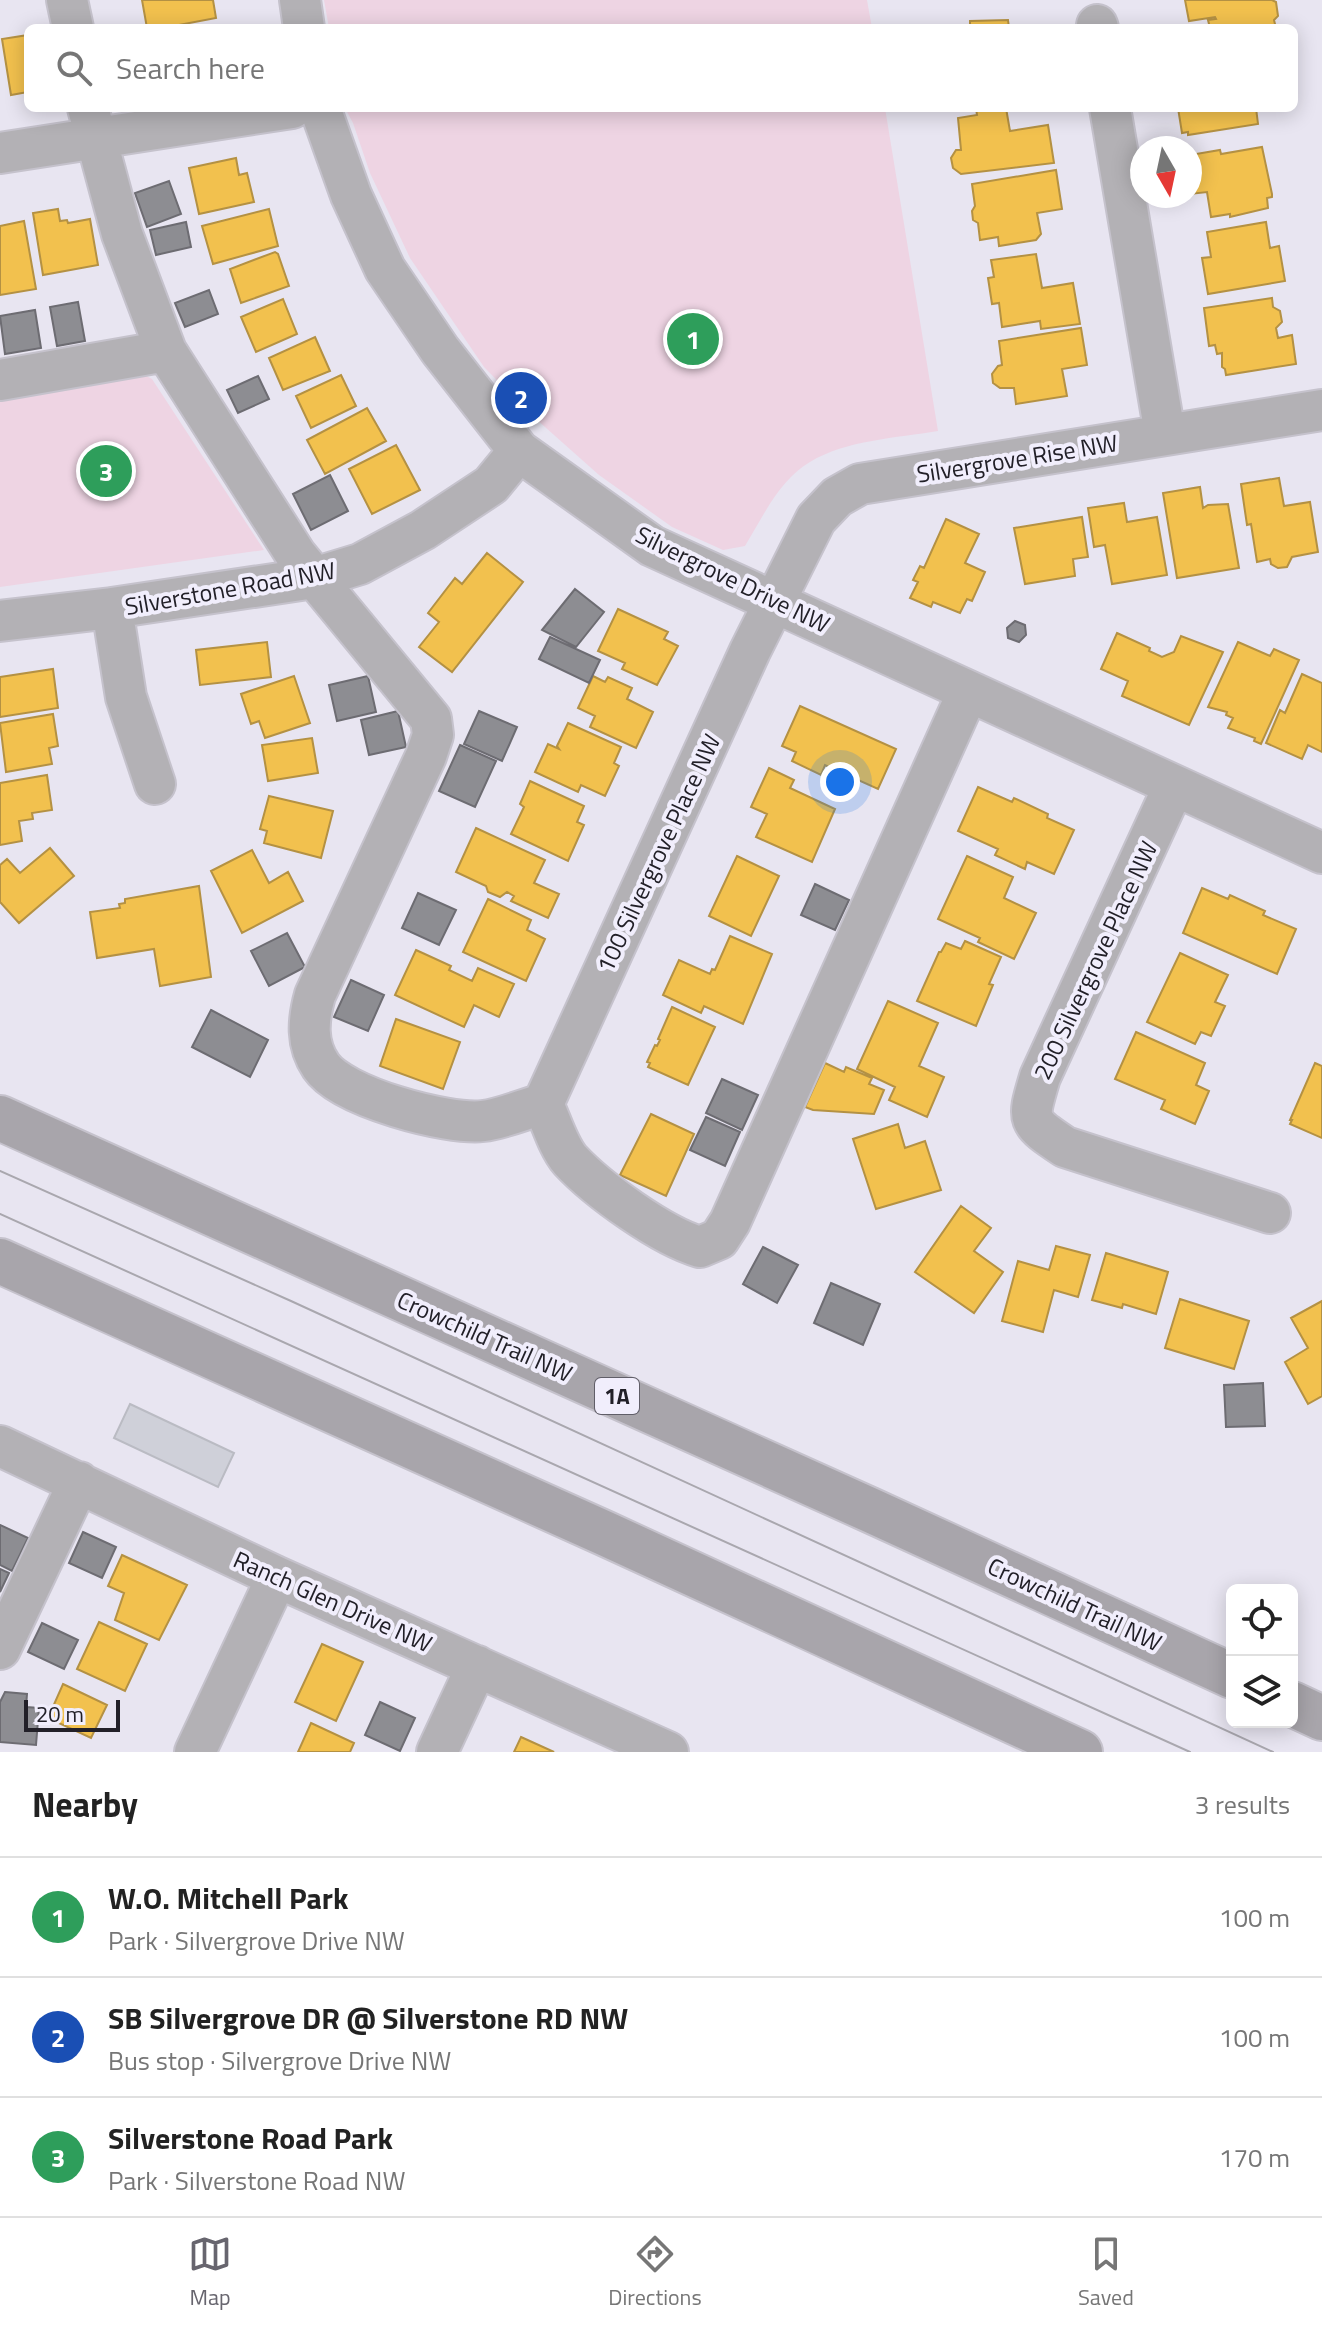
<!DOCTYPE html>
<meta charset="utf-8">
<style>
:root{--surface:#fff;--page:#f2f2f2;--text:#222;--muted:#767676;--line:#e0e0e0;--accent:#67656e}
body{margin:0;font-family:"Titillium Web",sans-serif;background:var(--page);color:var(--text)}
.controls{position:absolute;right:24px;bottom:24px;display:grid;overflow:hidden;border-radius:12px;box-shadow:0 4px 20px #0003}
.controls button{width:72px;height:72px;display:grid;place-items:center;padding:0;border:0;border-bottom:2px solid var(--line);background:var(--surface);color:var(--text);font:40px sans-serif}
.compass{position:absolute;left:1130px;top:136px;width:72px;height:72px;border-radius:50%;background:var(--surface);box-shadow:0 4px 20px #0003;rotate:171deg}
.scale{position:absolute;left:24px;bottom:20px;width:96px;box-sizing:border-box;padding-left:8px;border:4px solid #222028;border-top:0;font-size:22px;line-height:28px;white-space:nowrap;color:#222028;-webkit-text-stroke:6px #f1eefc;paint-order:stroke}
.you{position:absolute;left:840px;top:782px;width:28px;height:28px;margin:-20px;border:6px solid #fff;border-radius:50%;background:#1a73e8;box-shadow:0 0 0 12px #1a73e833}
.badge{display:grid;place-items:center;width:52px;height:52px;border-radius:50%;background:var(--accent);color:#fff;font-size:26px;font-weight:700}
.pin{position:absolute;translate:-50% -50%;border:4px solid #fff;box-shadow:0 2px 8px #0006}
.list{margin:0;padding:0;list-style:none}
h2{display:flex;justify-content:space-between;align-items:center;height:104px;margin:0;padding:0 32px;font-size:34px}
h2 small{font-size:26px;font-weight:400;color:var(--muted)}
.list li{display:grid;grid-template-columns:52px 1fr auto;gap:24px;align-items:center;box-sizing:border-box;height:120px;padding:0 32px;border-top:2px solid var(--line)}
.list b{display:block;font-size:30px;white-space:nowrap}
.list p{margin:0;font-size:26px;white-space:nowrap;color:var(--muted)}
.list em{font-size:26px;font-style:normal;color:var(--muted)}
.icon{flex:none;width:44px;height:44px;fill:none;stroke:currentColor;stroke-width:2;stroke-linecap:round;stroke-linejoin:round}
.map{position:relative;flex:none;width:1322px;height:1752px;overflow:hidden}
.search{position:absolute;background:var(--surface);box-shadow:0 4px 20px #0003;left:24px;right:24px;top:24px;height:88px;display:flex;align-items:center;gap:20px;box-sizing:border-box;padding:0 28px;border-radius:12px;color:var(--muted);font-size:30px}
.sheet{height:464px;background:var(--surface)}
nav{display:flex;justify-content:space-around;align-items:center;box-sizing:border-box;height:112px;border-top:2px solid var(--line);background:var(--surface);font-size:22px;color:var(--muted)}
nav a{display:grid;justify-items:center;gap:4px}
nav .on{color:var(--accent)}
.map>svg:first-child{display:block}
.green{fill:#eed4e3}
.homes{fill:#f2c14e;stroke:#b49143;stroke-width:2}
.industry{fill:#8d8d92;stroke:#6d6c72;stroke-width:2}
.building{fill:#cfd0d9;stroke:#babbc3;stroke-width:2}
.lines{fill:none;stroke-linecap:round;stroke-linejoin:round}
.minor-casing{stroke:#c5c2cc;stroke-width:44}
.highway-casing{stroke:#c5c2cc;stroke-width:48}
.minor{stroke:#b3b1b5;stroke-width:40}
.highway{stroke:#a8a5ab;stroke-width:44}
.tram{stroke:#a9a7ae;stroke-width:2}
.labels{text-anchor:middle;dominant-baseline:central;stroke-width:8;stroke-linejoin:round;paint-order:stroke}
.shield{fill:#f1eefc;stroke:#605e68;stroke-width:2}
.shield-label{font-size:22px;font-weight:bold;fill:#222028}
.street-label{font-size:24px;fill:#222028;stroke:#f1eefc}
</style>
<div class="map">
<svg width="1322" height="1752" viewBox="0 0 1322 1752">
<rect width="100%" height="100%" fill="#e8e5f1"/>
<path class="green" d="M324,0H867L872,28H329Z
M345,108H885L938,431C897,438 846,440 810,462C780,479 762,518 745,546L723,550L672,527L599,475L527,411L484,367L410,258L370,173L353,123Z
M139,372L152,379L264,550L0,587V393Z"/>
<path class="homes" d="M142,0H213L216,18L163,28H147Z
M1185,0H1272L1276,2L1278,16L1274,20L1276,28H1210L1208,20L1216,19L1215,17L1189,21Z
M1008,20L1009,28H925L928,26L970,25V21Z
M28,35V92L11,95L2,39Z
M976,108H1006L1010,131L1048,125L1054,163L961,174L953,168L951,158L956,150H961L958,118L977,115Z
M1178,108H1256L1258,124L1188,135V132L1182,133Z
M1262,147L1272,194V197L1267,198L1268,208L1230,217V214L1211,217L1207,192L1190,194V155L1220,150L1221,154Z
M236,158L239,175L247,173L254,202L199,214L189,168Z
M1056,170L1062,209L1037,213L1041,234L1036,240L999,246L998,237L980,240L978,223L973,220L972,211L975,206L972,184Z
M58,209L60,221L67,220L68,223L90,219L98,265L43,275L33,213Z
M269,209L278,246L213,264L202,226Z
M24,221L36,289L0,295V226Z
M1266,222L1270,248L1279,246L1285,281L1208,294L1202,258L1211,257L1207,232Z
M275,252L278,254L289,286L241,303L230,269Z
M1036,254L1042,288L1073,283L1080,324L1041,329L1040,321L1002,327L999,303L992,304L988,278L994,277L991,260Z
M1272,298L1273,307L1280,311L1282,322L1276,328L1278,338L1292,335L1296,364L1226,375L1225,369L1222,367V353L1217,354L1215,345L1209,346L1204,308Z
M283,299L297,334L256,352L241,317Z
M1081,328L1087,365L1062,369L1067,396L1016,404L1014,388H1000L993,383L992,374L998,366L1002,365L999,341Z
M315,337L330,371L283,390L269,358Z
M341,375L356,406L311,428L296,396Z
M367,408L386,441L325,474L307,440Z
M396,445L420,490L372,514L349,469Z
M1279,478L1284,506L1310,502L1318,552L1292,557L1287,567L1278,568L1271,564L1270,559L1257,562L1251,524L1247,525L1241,484Z
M1200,487L1203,508L1208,505L1228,504L1239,568L1177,578L1163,493Z
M1124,503L1127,522L1157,517L1167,575L1112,584L1105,545L1094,547L1088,508Z
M1082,517L1088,557L1073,559L1075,576L1025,584L1014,528Z
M946,519L979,534L965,563L985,572L972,601L967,599L960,613L933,602L931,607L910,598L918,582L913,580L920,566L924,568Z
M487,553L523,582L452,672L419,647L439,622L428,613L455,578L462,584Z
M618,609L668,632L664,639L678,646L657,685L622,669L625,663L598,651Z
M1117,633L1150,648L1149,651L1162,657L1174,652L1181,636L1223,652L1189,725L1122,696L1128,681L1101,669Z
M267,642L271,677L200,685L196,650Z
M1238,642L1270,656L1274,649L1299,660L1261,744L1254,741L1255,738L1228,728L1233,718L1226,715L1227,712L1208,707Z
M53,669L58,708L0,717V677Z
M1302,674L1322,683V752L1308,745L1302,759L1266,743L1280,710L1285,713Z
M294,676L310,723L265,738L259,721L251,724L241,694Z
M593,676L605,682L608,677L632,688L627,699L653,712L636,748L590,727L595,716L578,708Z
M800,706L896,749L878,789L825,765L821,775L792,761L796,752L782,746Z
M53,714L58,746L49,748L52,764L6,772L0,723Z
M568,723L621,747L614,763L619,766L605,796L581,785L578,792L535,772L548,744L559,749L557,746Z
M312,738L318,773L268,781L262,745Z
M769,768L794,780L790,788L835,809L812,862L756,837L767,814L751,807Z
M47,775L52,810L32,813L33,819L19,821L22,841L0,845V783Z
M530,781L584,806L577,822L584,825L568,861L511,834L524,807L520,804Z
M978,787L1012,802L1014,798L1048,814L1047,818L1074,830L1054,874L1027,862L1025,869L995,855L998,849L958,831Z
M269,796L333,811L321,858L264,843L267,831L260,829Z
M476,828L545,860L534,883L559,894L548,918L511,901L514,896L507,892L500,897L488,892L486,886L456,872Z
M50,848L74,876L19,923L0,902V865L7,859L20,873Z
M252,850L269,883L288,872L303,901L242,933L211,871Z
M737,856L779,876L751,936L709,916Z
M967,856L1013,877L1004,898L1036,913L1014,959L978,942L980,938L938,919Z
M199,886L211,977L160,986L154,949L97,958L90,912L120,908L119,904L125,903V899Z
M1202,888L1228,899L1230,895L1265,911L1263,915L1296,929L1277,974L1183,933Z
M488,899L531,920L527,930L545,939L526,981L463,952Z
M730,936L772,954L743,1024L704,1006L701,1013L663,995L679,960L710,974L712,969L715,970Z
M965,941L1001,957L989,984L993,985L976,1026L917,1001L939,952H941L946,943L961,949Z
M416,950L451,966L449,970L472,981L478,968L514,984L499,1017L474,1005L464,1027L395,995Z
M1180,953L1228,975L1215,1002L1225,1006L1211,1036L1201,1032L1195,1044L1147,1022Z
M888,1001L938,1023L919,1066L944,1077L927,1117L889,1100L895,1087L857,1069Z
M672,1007L715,1027L688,1085L648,1067L650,1063L647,1062L655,1045L657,1046L660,1040L658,1039Z
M396,1019L460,1042L443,1089L380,1066Z
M1136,1032L1205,1063L1196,1085L1209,1091L1195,1124L1161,1109L1165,1100L1115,1079Z
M825,1063L844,1072L846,1067L872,1078L869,1084L884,1090L874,1114L813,1110L805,1107Z
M1315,1063L1322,1066V1138L1290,1124L1292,1120H1290Z
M651,1114L694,1134L666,1196L620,1175Z
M898,1124L905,1148L925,1141L941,1190L876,1209L853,1139Z
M961,1206L991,1228L974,1251L1003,1272L974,1313L915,1272Z
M1056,1246L1090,1255L1078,1297L1054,1290L1043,1332L1002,1321L1018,1261L1049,1270Z
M1106,1253L1168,1272L1156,1314L1123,1304L1122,1308L1092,1300Z
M1180,1299L1249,1321L1234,1369L1165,1348Z
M1322,1301V1396L1308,1404L1285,1362L1308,1348L1291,1318Z
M122,1555L187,1585L159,1640L115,1620L124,1593L108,1586Z
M99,1622L147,1644L125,1691L77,1669Z
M322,1644L363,1662L336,1721L295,1702Z
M63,1684L107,1705L91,1738L48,1718Z
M311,1723L354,1743L350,1752H298Z
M521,1737L554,1752H514Z"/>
<path class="industry" d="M169,181L181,214L147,227L135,193Z
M186,222L191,247L156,255L150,230Z
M209,290L218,314L185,327L175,303Z
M78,302L85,341L57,346L50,307Z
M35,310L41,348L5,354L0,316Z
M258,376L269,399L238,413L227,390Z
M330,475L348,511L311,530L293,494Z
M575,589L604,612L576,647L542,630Z
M1015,621L1025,625L1026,635L1019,642L1008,638L1007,628Z
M550,637L600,660L589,683L539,659Z
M368,676L376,712L337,721L329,685Z
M398,711L406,747L369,755L361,720Z
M479,711L517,727L502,761L464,744Z
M460,745L496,761L475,807L439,791Z
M815,884L849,900L835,930L801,915Z
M418,893L456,910L439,945L402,928Z
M287,933L305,967L269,986L251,951Z
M351,980L384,995L368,1031L334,1017Z
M211,1010L268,1040L250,1077L192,1047Z
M722,1079L758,1095L742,1130L706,1113Z
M706,1117L740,1132L725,1166L690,1150Z
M763,1247L798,1265L777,1303L743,1284Z
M831,1283L880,1304L863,1345L814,1323Z
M1263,1383L1265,1426L1226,1427L1224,1385Z
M0,1525L28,1538L12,1571L0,1565Z
M83,1532L116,1547L102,1578L69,1563Z
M0,1569L9,1573L0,1592Z
M42,1623L78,1640L64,1669L28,1652Z
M5,1692L27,1694L26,1707L39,1708L36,1745L0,1742V1702Z
M380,1702L415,1718L400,1751L365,1735Z"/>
<path class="building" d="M130,1404L234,1453L218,1487L114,1438Z"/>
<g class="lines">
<g class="minor-casing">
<path id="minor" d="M67,0L73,28
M300,0L304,28
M1097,25L1098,28
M88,108L122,234L166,351L296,555L431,719L433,735L426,756L315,995C308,1020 306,1044 321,1066C342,1097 447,1125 483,1121C502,1119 524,1109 543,1104C551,1121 558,1146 570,1160C598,1190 662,1236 700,1247L719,1239L730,1222L968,692
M320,108L351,195L385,269L440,350L519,451L652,546L1322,853
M1110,108L1165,434
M0,153L292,108
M0,380L166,351
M112,608L126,697L155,784
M0,621L112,608L314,578L360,564L423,530L491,485L519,451
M1174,786L1040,1077C1027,1121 1026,1121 1065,1147L1270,1213
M543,1104L750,651L816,519L837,497L860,484L1322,410
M0,1446L277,1577L668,1752
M0,1649L79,1482
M195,1752L277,1577
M437,1752L477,1666"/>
</g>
<g class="highway-casing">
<path id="highway" d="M0,1118L870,1510L1232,1676
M0,1261L604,1533L1080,1752
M1292,1704L1322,1718"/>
</g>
<use href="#minor" class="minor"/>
<use href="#highway" class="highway"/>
<path class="tram" d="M0,1171L291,1301L1273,1752
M0,1214L1190,1752"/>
</g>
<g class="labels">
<rect class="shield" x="595" y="1378" width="44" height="36" rx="6"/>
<g class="shield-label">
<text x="617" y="1396">1A</text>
</g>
<g class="street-label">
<text transform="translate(1017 458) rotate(-9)">Silvergrove Rise NW</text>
<text transform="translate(733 579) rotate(26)">Silvergrove Drive NW</text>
<text transform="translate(230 588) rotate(-10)">Silverstone Road NW</text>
<text transform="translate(658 853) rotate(-65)">100 Silvergrove Place NW</text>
<text transform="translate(1095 960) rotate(-65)">200 Silvergrove Place NW</text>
<text transform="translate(485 1336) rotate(24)">Crowchild Trail NW</text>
<text transform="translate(333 1601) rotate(24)">Ranch Glen Drive NW</text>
<text transform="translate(1075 1604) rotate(25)">Crowchild Trail NW</text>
</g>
</g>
</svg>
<div class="controls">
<button><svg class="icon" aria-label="locate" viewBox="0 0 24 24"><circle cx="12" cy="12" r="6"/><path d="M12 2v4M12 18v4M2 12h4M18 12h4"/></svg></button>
<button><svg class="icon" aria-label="layers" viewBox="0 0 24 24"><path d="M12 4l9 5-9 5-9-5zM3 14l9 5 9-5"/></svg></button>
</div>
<svg class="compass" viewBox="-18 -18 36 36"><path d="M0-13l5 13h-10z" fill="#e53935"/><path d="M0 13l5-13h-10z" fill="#767676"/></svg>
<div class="scale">20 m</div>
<div class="you"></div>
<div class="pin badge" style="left:693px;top:339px;background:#2e9e5b">1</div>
<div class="pin badge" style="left:521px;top:398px;background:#1a4fb4">2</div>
<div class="pin badge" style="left:106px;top:471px;background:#2e9e5b">3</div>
<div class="search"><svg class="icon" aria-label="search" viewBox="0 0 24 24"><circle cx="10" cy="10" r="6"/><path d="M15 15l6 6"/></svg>Search here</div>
</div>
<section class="sheet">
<h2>Nearby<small>3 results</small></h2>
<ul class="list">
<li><span class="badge" style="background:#2e9e5b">1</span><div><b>W.O. Mitchell Park</b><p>Park · Silvergrove Drive NW</p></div><em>100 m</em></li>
<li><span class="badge" style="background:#1a4fb4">2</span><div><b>SB Silvergrove DR @ Silverstone RD NW</b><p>Bus stop · Silvergrove Drive NW</p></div><em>100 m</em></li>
<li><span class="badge" style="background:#2e9e5b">3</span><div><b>Silverstone Road Park</b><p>Park · Silverstone Road NW</p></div><em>170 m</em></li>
</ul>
</section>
<nav>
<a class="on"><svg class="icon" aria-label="map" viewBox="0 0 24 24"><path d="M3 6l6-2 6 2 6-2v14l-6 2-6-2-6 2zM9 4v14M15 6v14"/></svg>Map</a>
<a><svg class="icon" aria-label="directions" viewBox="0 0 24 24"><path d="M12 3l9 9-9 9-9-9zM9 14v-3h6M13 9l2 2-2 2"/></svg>Directions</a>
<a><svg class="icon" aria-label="saved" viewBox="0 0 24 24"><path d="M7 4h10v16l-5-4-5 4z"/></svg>Saved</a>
</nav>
